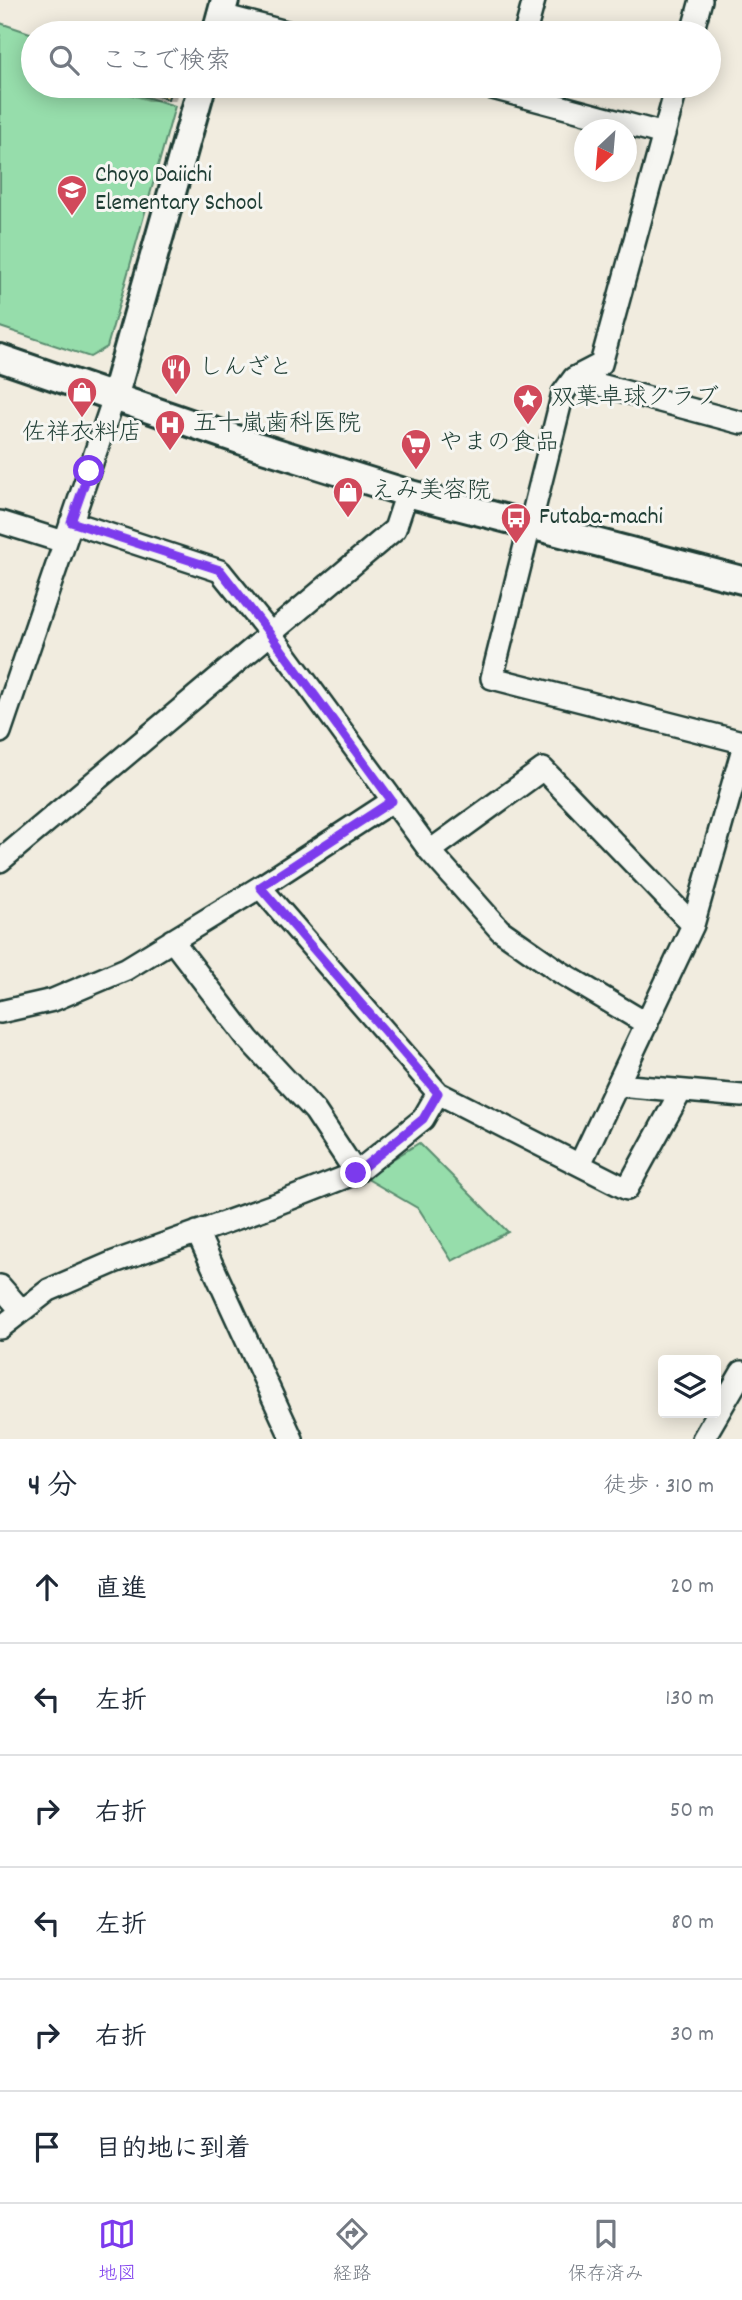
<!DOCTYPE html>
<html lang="ja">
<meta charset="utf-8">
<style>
:root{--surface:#fff;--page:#f2f2f3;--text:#1f2937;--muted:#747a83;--line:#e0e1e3;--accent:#7c3aed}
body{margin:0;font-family:Dekko,"Klee One",sans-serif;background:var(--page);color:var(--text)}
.controls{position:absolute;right:21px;bottom:21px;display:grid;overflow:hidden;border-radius:7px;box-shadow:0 4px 18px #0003}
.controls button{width:63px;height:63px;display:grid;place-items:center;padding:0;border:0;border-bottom:2px solid var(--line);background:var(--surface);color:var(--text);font:35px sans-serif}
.compass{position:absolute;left:574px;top:119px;width:63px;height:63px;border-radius:50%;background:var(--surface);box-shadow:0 4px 18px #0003;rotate:206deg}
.stop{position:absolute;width:21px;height:21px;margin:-16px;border:5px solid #7c3aed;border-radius:50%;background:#fff}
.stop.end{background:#7c3aed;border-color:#fff;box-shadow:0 2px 7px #0008}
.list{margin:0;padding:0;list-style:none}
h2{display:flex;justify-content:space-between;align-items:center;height:91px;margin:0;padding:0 28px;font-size:30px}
h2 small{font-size:23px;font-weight:400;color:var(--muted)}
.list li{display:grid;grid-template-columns:46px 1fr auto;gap:21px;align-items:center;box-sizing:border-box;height:112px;padding:0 28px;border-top:2px solid var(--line)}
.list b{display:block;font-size:26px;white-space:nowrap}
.list em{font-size:23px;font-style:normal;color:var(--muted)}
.icon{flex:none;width:38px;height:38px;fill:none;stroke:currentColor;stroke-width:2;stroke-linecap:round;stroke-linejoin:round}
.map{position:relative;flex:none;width:742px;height:1439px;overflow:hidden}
.search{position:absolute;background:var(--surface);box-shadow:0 4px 18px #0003;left:21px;right:21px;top:21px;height:77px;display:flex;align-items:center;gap:18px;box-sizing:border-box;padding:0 24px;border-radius:38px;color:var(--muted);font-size:26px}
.sheet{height:763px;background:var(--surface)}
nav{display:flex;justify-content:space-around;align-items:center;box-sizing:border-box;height:98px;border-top:2px solid var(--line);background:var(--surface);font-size:19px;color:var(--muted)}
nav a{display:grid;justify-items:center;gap:4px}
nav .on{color:var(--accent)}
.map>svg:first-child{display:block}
.green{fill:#96ddab;stroke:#5a8d70;stroke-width:2}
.building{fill:#dfc695;stroke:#1f3d34;stroke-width:2;filter:url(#shadow)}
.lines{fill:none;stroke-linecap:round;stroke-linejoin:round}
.minor-casing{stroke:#1f3d34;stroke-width:26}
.tertiary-casing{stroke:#1f3d34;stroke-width:32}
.minor{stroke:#f6f6f2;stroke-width:21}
.tertiary{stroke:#f6f6f2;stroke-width:26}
.route{stroke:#7c3aed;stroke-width:9}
.labels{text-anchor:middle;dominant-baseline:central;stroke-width:6;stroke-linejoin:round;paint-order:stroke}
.poi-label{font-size:24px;fill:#1f3d34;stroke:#f6f6f2;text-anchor:start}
</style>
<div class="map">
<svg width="742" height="1439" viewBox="0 0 742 1439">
<defs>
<filter id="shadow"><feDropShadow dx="4.5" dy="8" stdDeviation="0" flood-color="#0004"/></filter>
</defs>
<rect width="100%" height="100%" fill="#f1ecdf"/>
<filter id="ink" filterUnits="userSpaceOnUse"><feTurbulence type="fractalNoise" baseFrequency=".0143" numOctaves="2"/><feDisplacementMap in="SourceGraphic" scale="14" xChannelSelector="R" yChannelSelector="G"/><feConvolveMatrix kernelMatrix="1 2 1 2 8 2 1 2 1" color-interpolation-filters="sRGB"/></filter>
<g filter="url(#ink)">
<path class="green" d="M0,23L33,34V86H111L175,106L107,347L90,357L0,327Z
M419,1143L508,1232L452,1261L419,1209L364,1177Z"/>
<path class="building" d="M124,86H172L168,99Z"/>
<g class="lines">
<g class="minor-casing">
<path id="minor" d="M221,15L290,33
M525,33L534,0
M692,33L701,0
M485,86L664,134
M677,86L601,364L574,378L563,393L492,678L742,742
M574,378L742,423
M0,522L64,542
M71,522L220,571L270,633L430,851L500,930L560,972L647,1024
M0,732L114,398
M430,851L543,769L693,925
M0,861L395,529L407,493
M260,887L438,1093L627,1189L681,1091
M172,940L248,1039L315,1111L356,1173
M0,1012L53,1000L126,969L260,887L392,801
M618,1085L742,1096
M580,1164L693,925L742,752
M197,1232L292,1439
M0,1286L21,1310
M0,1328L49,1290L114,1262L274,1205L356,1173L423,1119L438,1093
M703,1439L742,1372"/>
</g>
<g class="tertiary-casing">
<path id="tertiary" d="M216,33L225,0
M0,358L260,447L407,493L742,580
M114,398L202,86"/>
</g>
<use href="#minor" class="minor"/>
<use href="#tertiary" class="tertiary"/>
</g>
</g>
<g class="lines" filter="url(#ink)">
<path class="route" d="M89,471L71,522L220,570L270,634L392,801L260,887L438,1093L423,1119L356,1173"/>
</g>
<defs>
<g id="school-pin" transform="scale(1.575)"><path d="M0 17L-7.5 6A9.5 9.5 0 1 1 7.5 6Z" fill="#d1495b" stroke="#f6f6f2"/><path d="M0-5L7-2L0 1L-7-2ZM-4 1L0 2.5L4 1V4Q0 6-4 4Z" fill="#fff"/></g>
<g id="restaurant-pin" transform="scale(1.575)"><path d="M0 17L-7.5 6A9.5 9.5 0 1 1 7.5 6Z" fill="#d1495b" stroke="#f6f6f2"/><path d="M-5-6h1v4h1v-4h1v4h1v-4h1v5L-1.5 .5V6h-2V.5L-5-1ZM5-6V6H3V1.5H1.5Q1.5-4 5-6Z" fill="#fff"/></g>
<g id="shop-pin" transform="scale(1.575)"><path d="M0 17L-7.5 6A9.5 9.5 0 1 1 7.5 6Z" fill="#d1495b" stroke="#f6f6f2"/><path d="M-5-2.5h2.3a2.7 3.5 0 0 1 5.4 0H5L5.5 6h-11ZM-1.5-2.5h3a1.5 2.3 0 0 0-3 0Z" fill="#fff"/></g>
<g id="sight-pin" transform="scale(1.575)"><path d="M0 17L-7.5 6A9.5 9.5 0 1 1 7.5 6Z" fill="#d1495b" stroke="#f6f6f2"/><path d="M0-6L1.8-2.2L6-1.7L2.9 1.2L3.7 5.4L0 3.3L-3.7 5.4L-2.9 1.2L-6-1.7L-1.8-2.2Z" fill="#fff"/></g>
<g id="hospital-pin" transform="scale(1.575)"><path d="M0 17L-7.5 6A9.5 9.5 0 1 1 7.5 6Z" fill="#d1495b" stroke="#f6f6f2"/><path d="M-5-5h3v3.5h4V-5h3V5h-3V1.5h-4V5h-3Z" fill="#fff"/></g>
<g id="supermarket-pin" transform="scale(1.575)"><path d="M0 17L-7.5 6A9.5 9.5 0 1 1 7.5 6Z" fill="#d1495b" stroke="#f6f6f2"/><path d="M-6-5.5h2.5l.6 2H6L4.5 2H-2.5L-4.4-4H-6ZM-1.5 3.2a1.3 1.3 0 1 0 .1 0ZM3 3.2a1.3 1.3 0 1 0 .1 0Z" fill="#fff"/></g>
<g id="bus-pin" transform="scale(1.575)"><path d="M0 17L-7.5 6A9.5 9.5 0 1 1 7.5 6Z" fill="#d1495b" stroke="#f6f6f2"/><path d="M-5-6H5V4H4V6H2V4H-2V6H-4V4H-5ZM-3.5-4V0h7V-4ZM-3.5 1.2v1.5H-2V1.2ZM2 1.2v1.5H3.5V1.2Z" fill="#fff"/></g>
</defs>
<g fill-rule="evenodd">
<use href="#school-pin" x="72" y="190"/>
<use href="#restaurant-pin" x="176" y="369"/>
<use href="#shop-pin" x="82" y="392"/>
<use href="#sight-pin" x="528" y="399"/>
<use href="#hospital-pin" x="170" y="425"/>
<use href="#supermarket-pin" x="416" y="444"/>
<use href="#shop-pin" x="348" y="492"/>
<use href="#bus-pin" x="516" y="518"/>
</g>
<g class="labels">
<g class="poi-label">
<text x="95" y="176">Choyo Daiichi<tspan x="95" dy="28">Elementary School</tspan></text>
<text x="199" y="369">しんざと</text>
<text x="551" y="399">双葉卓球クラブ</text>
<text x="193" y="425">五十嵐歯科医院</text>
<text x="82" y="434" text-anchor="middle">佐祥衣料店</text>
<text x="439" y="444">やまの食品</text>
<text x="371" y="492">えみ美容院</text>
<text x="539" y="518">Futaba-machi</text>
</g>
</g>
</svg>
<div class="controls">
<button><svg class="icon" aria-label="layers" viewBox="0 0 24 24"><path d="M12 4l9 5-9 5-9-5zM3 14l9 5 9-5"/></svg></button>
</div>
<svg class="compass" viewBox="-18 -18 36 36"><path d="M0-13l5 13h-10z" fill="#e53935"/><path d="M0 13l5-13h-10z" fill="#747a83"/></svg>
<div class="stop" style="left:89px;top:471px"></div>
<div class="stop end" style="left:356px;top:1173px"></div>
<div class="search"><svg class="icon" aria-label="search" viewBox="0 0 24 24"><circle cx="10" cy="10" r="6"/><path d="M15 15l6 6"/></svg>ここで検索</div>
</div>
<section class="sheet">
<h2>4 分<small>徒歩 · 310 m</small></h2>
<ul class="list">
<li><svg class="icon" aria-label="ahead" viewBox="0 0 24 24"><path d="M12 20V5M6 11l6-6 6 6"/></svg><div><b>直進</b></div><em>20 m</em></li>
<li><svg class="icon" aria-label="left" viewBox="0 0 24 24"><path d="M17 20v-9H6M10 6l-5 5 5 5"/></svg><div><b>左折</b></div><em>130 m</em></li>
<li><svg class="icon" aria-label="right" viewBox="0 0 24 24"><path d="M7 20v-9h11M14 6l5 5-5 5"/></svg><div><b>右折</b></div><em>50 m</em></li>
<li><svg class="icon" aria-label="left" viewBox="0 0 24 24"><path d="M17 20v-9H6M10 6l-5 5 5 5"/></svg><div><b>左折</b></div><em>80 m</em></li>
<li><svg class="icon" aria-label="right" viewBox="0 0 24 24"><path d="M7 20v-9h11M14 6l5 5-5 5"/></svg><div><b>右折</b></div><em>30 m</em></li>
<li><svg class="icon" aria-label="arrive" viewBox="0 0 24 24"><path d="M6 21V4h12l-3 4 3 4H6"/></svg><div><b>目的地に到着</b></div></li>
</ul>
</section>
<nav>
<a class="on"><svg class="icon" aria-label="map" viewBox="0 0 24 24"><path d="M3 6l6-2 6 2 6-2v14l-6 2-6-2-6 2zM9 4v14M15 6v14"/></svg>地図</a>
<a><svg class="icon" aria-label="directions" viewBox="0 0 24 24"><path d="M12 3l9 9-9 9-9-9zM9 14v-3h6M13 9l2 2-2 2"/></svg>経路</a>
<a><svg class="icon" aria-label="saved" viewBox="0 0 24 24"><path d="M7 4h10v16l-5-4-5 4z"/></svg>保存済み</a>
</nav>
